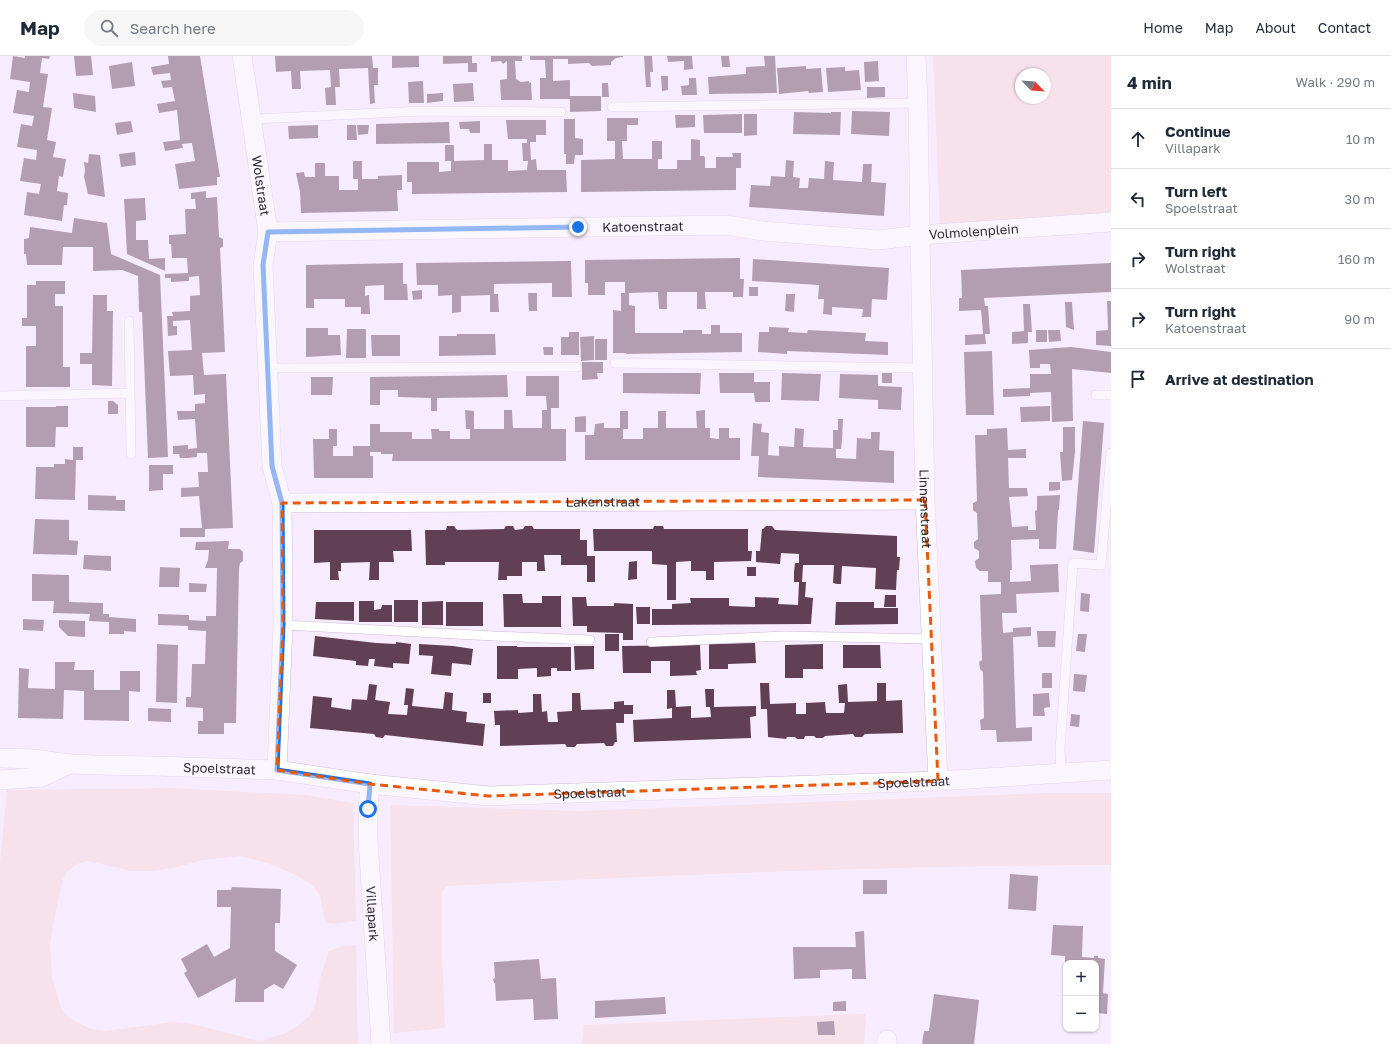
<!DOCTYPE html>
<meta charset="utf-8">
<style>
:root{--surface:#fff;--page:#f6f6f7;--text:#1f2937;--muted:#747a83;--line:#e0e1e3}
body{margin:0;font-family:"Golos Text",sans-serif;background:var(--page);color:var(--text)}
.controls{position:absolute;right:12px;bottom:12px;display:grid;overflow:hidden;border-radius:8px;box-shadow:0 1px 3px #0004}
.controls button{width:36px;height:36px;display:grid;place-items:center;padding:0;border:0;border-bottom:1px solid var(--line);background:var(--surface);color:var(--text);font:20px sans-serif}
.compass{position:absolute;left:1015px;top:12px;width:36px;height:36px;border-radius:50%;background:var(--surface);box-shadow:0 1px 3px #0004;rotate:115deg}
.stop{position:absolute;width:12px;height:12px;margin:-9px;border:3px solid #1a73e8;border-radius:50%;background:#fff}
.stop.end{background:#1a73e8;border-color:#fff;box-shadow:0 1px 4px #0008}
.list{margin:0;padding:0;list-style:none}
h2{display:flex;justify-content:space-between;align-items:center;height:52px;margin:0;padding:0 16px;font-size:17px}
h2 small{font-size:13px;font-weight:400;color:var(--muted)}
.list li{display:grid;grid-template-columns:26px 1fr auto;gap:12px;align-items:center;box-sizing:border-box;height:60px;padding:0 16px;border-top:1px solid var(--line)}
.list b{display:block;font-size:15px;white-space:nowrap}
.list p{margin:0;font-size:13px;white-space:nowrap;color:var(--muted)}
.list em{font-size:13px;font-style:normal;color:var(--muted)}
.icon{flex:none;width:22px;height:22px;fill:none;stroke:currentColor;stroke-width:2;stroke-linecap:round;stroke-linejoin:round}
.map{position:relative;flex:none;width:1111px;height:988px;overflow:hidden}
header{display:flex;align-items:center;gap:24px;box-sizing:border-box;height:56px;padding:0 20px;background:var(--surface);border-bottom:1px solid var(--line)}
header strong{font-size:19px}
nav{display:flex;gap:22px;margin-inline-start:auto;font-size:14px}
.search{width:280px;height:36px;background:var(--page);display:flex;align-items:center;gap:10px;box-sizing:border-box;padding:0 14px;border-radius:22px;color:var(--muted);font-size:15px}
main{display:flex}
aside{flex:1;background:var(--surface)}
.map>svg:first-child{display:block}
.green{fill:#f5d3d6;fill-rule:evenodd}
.building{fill:#613f54}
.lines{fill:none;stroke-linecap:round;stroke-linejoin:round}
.service-casing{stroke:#cbbad6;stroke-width:10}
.minor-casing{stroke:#cbbad6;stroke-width:20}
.service{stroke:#fff;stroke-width:9}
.minor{stroke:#fff;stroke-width:19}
.route{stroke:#1a73e8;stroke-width:5}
.marked{fill:none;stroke:#e8590c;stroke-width:3;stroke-dasharray:8 5;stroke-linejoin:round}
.labels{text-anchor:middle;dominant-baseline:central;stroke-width:4;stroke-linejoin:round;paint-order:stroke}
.street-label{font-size:13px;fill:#332c37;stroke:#fefefe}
</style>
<header>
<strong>Map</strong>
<div class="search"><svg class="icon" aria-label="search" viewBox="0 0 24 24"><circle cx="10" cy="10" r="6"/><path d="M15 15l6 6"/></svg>Search here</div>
<nav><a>Home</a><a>Map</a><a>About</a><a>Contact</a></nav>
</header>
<main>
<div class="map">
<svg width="1111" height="988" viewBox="0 0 1111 988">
<rect width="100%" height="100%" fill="#f7ecfe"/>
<path class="green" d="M933,0H1111V160L940,169ZM1021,18H1045V42H1021Z
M174,732L305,739L353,747L356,865L336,868L325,867L320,839L311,828L294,818L267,807L240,800L203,804L177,811L154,815H131L88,805L77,808L67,816L63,823L58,844L50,887L52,921L61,952L69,962L91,973L105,975L173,966L193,968L259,985L284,978L297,970L309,960L315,949L321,919L329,895L343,890L356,889L358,988H0V806L7,734Z
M1046,737H1111V809C889,810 667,819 446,830L442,836V897L445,972L394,977L390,749L580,755Z
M858,958H865L866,966L864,988H582L584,969Z"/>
<path class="building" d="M13,0L25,2V0H50L49,3L42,2L40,17L48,18L43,51L52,52L47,84L56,86L53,101L66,103L63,121L59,120L57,135L68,137L67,149H64L62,165L24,159L27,136L39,138L41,128L20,125L24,102L36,104L37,94L17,91L21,68L32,70L34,60L13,57L17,34L29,36L30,26L10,23Z
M74,0H91L93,19L76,20Z
M168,0H200L220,121H217V129L179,133L175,108L195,105L192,87L182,88L183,92L165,95L163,86L180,84L177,54L159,57L157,48L175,45L172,31L163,32L161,25L171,24L170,17L153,19L151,11L169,8Z
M275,0H372L373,12H378V29H374L375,47L370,48L368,12L339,13L340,31H335L336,49H326L325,32L331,31L330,14L300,15L301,33H292L291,15L276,16Z
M392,0H419V11L392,12Z
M443,0H472V7H477V16H468V7L443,8Z
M491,0H522V5H515L516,23L521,26L529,25V27L531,26L532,44H501L500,24L507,23V5L503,8L501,5L491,6Z
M530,0H623V1L616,2L611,6V9L592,10L589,7L568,8V3H553V25L570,24V40H601V55L570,56V43H540V22H546L545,4H530Z
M644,0H652L653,16H650L651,31H646Z
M667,0H692L693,13L684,14V5L668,6Z
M721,0H729L730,11H722Z
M764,0H775L777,37L709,38L708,21L746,18V11L765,10Z
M878,5L879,25L865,26L864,6Z
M132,6L135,30L112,33L109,10Z
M806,10V13L821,12L823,36L809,37L808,35L779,38L777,12Z
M845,11V15L859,14L861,34L828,36L826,12Z
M661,20H668V34L662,35Z
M689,22H696L697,39H682L681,30L689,29Z
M423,25L424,47H409L408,26Z
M473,27L474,45L454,46L453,28Z
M602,27H608L609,41H602Z
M867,31H885V41L867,42Z
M73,37L95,40L96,56L74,52Z
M443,37V45L427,47V38Z
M852,55L890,56L889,80L851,78Z
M794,56L831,57V56H841L840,79L793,78Z
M742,58V77H704L703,59Z
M744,58H757V79L744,80Z
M675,59H695V71L676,72Z
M607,62H638V69H627V85H622L623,103H652V85H662V103H658V113H677V104H691V83L700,84V100H704L705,102V112H716V101H733L732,97H741V112H736V134L581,136V104L615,103V85H607Z
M564,63H575V82L583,83V99H575L574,108H566V98H564Z
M506,64H546V79H536V86H530L531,104L536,103L537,114H566L567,136L412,138V126H407V106H439V116L451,115V105H445V89H454V105L484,104V88H492V104H508V115L527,114L528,105H523L522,87H527V83H508Z
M131,65L133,76L117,79L115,67Z
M480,65V77H470L469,73H460L459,66Z
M449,66L450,87L376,88V68Z
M318,69V82L289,83L288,70Z
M347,69H356L357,84H347Z
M357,69H369L368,78L358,79Z
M135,96L136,109L121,111L119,98Z
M89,98L100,99L105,141L88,138L84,121L85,114L84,106L88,107Z
M786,104L794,105L793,121L800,122L799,132H808L809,122L824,123L825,105L834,106L833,124L862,126L863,108H872L871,126L886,127L884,160L749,151L751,129L770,130L771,120L785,121Z
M353,105H362V123H378V120L402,119V134H397L398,155L301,157L300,136L296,117L304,116L305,121H315V107H325V120H339V134H358V123H353Z
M206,135V142L217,141L219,181L223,183V191L220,192L225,296L202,297L204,319L226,318L233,472L205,473V481H180V472H202L199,440L181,441V432L199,431L198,416H208L207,397H197V401L188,402H180L179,398H173V390L188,389V393L197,392L195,363L178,364L177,355H195V348L205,347V338L194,339L193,319L170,320L168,295L192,294L190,264L173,265V270H177V279L168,280L167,260H173L172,256L190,255V240L200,239L199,220L189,221V225L171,226V222H165V218L188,217L187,202H172L171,188H169V179L186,178L185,153H196L195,143H191V137Z
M145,142L146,164L136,165V184H148L149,203L165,202V215L127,198L124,143Z
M74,162L107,167L111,198L160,219L168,401L148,402L142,256H139L138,220L122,214L93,215V191H63L62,209H27L26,198H24V183L29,182L30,171L72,177Z
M740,202V223H744L743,241H733V236H705L706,253H697V236H667V253H659L658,236L629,237V249L635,250V277H683V274H702V278H711V269H720V277H742V296L626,298V297H613V254L621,255V237H625V226H605V239H588V227H585V204Z
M753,203L889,212L887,244L872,243L871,261H862L863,253L847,252L832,251V259L823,258L824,243H818L819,229L752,225Z
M571,205L572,241H552V227L494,228V238H498L499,256H490V239L461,240V256L452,257V239L438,240V229H417L416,207Z
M403,207V228H407L408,244H384V229L365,230V240L369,239L370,258H361V251H345V243H314V252H306V209Z
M1111,207V236L984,242L985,250H988L990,278H985L986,288L965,289V279L983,278L982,264L981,254L959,255V242H962L961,214Z
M36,225H65V238H55V250H63V311H70V331H26V290H36V270H22V262H27V229H36Z
M749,231H758V240H749Z
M422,234V243L413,244L412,235Z
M528,237H537V255H529Z
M786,238H795L794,256L785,255Z
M93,239H107V255H113L112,330L92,329V308H80V297H92Z
M1107,245H1111V290L1096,289V275L1108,274Z
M1065,246H1072L1074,274L1066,271Z
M1023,248H1030L1032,276H1028V287L1012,288V276L1024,275Z
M769,271L789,272L788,276L807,277L808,274L866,277L865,285L888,286V299L787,295V298L758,296L759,276H769Z
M306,272H328V279H340L341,299L306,301Z
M347,273H366V302H346Z
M1036,274H1047V286H1036Z
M1048,274H1060L1061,285L1049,286Z
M569,276H579V299H561V281H569Z
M457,278H495L496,299L439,300V280H457Z
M371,279H400V300H372Z
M594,280V304L581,305L580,281Z
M595,283H607V304H595Z
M543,291H553V299H544Z
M1071,291L1111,296V317L1072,313L1073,365L1052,366L1051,336L1030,337V340L1003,341V333L1030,332V318H1051L1050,308H1040V312H1030L1029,294Z
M992,295L994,359H966L964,296Z
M582,306H603V317H597L598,323L582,324Z
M623,317H701L700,338L623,337Z
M719,317H754V326H770V346H755L754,337H720Z
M782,317L821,318L819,345L781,344Z
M882,317H892V327H882Z
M840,318L878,319V330L902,331L901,354L878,353V344L839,342Z
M507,319L508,341L437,342V355H431V342L398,341V334H380V349H370V321Z
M526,320H559V352H551V373H566V405H392L393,398H381V396H370V400H373V422H314L313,383H329V373H337V390H333V400H353V390H370V368H380V376H412V383H432L431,373H439V375H450V383H470V373H466L465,354L474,355V373H504V354H512L513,372H542V354H547L546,340H526Z
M311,321H333L332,339H311Z
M108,345H113L118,349V358H108Z
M56,350H68V371H56L55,391H26V351H56Z
M1050,350V365L1021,366L1020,351Z
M705,354V372H710V382L719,383V372H729V382H740V404H585V379H594L595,368L604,367V372H620V355H628V373H623V383H643V372H658V355H666V372H697L696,355Z
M586,360V376H575V361Z
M838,363H843L842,384L841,393H836V402L856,403L857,382L871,383V376H880L879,394L894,395V427L758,421L759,400H751L753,367L762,368L761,376L769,377L768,399L779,400V390L794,391L795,372L804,373L803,391L833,392V374H838Z
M1083,365L1104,367L1094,497L1073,494Z
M1063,371H1075V396L1072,424L1062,425L1060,396H1063Z
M1007,372L1008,394L1026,393V402H1008L1009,432H1027L1028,440L1009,441L1012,471L1028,470V474H1036L1035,455L1037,454V440L1060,439L1059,454H1058L1056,493H1039V483L1011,484L1012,514H1010V526L1031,525L1030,509L1058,508L1059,536L1016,538L1017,557H1002L1003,577L1013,576V572L1031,571V580L1013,581L1016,672L1032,671V685L997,686L996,674H981L980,664L984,662L983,616L980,613L979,606L982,604L980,539L1001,538V526H988V515H979V514L976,512L975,505L979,502V495L974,492V486L978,483L977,457L973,454V447L977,445L975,379H987V373Z
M73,391H83V404H76L75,444L35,443L36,411H54V408H65V403L73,404Z
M149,409H173V418H163V434L149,435Z
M1049,426H1060V434L1049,435Z
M88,439L116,440V444H125V455L88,454Z
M35,463L69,464V484L78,485L77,499L33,498Z
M447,470H454L457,474L504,473L506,470H513L515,474L523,473L525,470H532L534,473H580V484H587V500H595V526H587V509H561V499H544L545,515H537V506H522V520H507V524H498L499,506H445V509H426L425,474H446Z
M654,470H663L664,473H748V495H752L751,505L714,506V524H706V515H691V505L676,506V544H667V509L652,508V495H594L593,473H653Z
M766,470H772L775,474L897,480V501H900L899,514H897L896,534L875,533L876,512L842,510L841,528H837L833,527L834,509H803L802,526H806L805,541L813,542L811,568L652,569V553H672V548L691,547L690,542H729V550L755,551V541L779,542L778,548L798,549L799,526H794V516L795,507H799V498L781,497L780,508L756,506V495H760L762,473H763Z
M314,474H411L412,495H393L394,506H379V524H369L370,506L341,507V515H338L339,524H330V506L314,507Z
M229,485L228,493H240L243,496V505L240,507L239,513L236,667H224V678H198V665H203V652L186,651V641H191L192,608H205L206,575L188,574V570L158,569V558L189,559V564L206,565V560H216L217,512H205L208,504L209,494H195L196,486Z
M84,499L111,500V515L83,513Z
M637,505V523L628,524L629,506Z
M160,511L180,512L179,531H159Z
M747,511H756V520H747Z
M32,518L69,519V546L103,547V558H109V561L136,563V576L124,575V578H109V566L89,565L90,558L53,557L54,545H32Z
M189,527L207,528L206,536H189Z
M1081,537L1090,538L1089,556L1080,555Z
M503,538H522L523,547H542V540H561V571H504Z
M885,539H896V551H884Z
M572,541H586L587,550H614V547L633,548V584H623V577L587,576V570H573Z
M394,544H418V566H394Z
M359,545H374V554L381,553L382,549H392V566H359Z
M443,545V569H422V546Z
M316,546H354V565L315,563Z
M446,546H483V570H446Z
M836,546H874V552H898V568L835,569Z
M636,551H650V568H637Z
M23,563L44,564L43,575L23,574Z
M59,564L85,565V581L68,580L59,571Z
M1037,575H1056L1055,591H1038Z
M605,578H619V595H605Z
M1078,578H1087L1085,596L1076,595Z
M315,580L376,587L396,588V586L411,588L409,608L393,607V612L374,610L375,603H369L368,610L356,609V605L313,600Z
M755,587L756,607L728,608V613H709V588Z
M157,588L178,589L177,647L156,646Z
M419,588L453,590L473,593L471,609L452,607L451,620L431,618L433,600L419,599Z
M823,588V613H803V622H785V589Z
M700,589L701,614L696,615L697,619L670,620V605H651V617H623L622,590Z
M843,589H880L881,612H843Z
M497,590H517V591H571V615H557V612H551V620L537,621V612L518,613V623H497Z
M574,590H594V613L575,614Z
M55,606H75L74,614H94V634H120V615H140V636L129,635V665L84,664V635L64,634L63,663L18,662L19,612L29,613L28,632L55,633Z
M1042,617H1052V632H1042Z
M1074,618L1087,619L1085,636L1073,635Z
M760,627H769L770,648L796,647V658H806V647L825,646L826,657H844L845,647H839L838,629L847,628L848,646L877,645V627H886V645L902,644L903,677L865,678L862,681H855L853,678L825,680L823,682H816L814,680H805L804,683H797L795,681H787L786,683L768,681L767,653H761Z
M369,628L377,629L375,644L390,646L388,658L407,659L408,649H404L406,632L414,633L412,650L443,653L445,636L453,637L452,654L467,656L466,666L485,668L483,690L385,679L383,682L376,681L374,678L310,672L313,640L332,642L331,651L351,654L352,643L367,644Z
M705,633H714V651L756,650V660L750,661L751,682L634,686L633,664L672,662V652L667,653V634H675L676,651L691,650V662L711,661L710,651H706Z
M483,637H491V647H483Z
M572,637H580L581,654L614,653V646L624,645V649H633V658H624V667H616L617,686H615L613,690H606L604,687L577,688L575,691H567L565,688L500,690V669H495L494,655L518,654V657L533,656V638H541L542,656L547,655L548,666H558L557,656L572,655Z
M1049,637L1050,651L1044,652L1045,660H1033V638Z
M148,652L171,653V666L148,665Z
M1071,658L1080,659L1079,671L1070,670Z
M1010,818L1038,820L1036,855L1008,853Z
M863,824H887V838H863Z
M232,831L281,833L280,867H275V895L297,909L283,933L274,928L264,934V946H235L236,922L198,942L184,917L187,915L181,903L207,888L214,901L230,892L231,851H217V834H231Z
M1053,869L1083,870L1082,901L1094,902V900H1098V902L1105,903L1103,937L1108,938L1107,958L1096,957V907H1065V900L1051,899Z
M864,875L866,923H852V913L820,914V922L794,923L793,891H856L855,876Z
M539,903L541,923L556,922L558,963L534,964L533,943L496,945L495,927H494L493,923L495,922L494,906Z
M1065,910H1066V935H1063Z
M934,938L979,944L974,988H922L924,975H929Z
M665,941L666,958L595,962V945Z
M846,945V955H833V946Z
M834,965L835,979H818L817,966Z"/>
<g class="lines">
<g class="service-casing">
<path id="service" d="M612,51L918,47
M252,63L422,55L561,56
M129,265L131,398
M615,307L922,312
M267,312L577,311
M1096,339H1111
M0,340L130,337
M283,569L494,580L590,584
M651,586L786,580L931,583
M1061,716L1060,693L1073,507L1101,509L1111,397"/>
</g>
<g class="minor-casing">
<g id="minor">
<path id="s1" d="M242,0L268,176L263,209L272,410L282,447L283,569L277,714"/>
<path id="s2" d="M916,0L918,47L920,179L1111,166"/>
<path id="s3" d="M268,176L726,169L763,175L879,184L920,179L925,444L938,725"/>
<path id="s4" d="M282,447L925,444"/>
<path id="s5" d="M0,702L33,703L70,708L96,709L153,710L277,714L370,728L489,740L938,725L1111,714"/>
<path d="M0,724L42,721L70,708"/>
<path id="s6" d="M370,728L368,753V783L381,988"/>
<path d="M886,988L887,984"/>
</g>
</g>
<use href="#service" class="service"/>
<use href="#minor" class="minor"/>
</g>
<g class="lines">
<path class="route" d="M368,753L370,728L277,714L283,569L282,447L272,410L263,209L268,176L578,171"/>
</g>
<path d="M0 0H1111V988H0ZM925,444L938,725L489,740L370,728L277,714L283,569L282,447Z" fill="#f7ecfe" fill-opacity=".55" fill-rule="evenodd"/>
<path class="marked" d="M925,444L938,725L489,740L370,728L277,714L283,569L282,447Z"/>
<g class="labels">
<g class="street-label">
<text stroke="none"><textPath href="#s1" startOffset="131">Wolstraat</textPath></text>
<text stroke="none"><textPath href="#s3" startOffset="375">Katoenstraat</textPath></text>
<text stroke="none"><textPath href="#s2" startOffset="233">Volmolenplein</textPath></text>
<text stroke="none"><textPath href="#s4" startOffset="321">Lakenstraat</textPath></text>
<text stroke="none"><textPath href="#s3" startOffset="927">Linnenstraat</textPath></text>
<text stroke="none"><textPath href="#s5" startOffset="220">Spoelstraat</textPath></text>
<text stroke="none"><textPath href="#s5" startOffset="916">Spoelstraat</textPath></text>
<text stroke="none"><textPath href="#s5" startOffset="592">Spoelstraat</textPath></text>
<text stroke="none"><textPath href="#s6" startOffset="130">Villapark</textPath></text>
</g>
</g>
</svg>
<div class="controls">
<button>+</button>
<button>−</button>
</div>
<svg class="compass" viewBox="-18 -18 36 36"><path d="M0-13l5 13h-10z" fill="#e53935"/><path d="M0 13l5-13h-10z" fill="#747a83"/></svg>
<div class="stop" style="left:368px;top:753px"></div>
<div class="stop end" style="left:578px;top:171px"></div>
</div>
<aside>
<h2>4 min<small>Walk · 290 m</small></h2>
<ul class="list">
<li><svg class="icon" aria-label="ahead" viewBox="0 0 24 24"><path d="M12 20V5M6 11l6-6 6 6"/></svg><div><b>Continue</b><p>Villapark</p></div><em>10 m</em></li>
<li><svg class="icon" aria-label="left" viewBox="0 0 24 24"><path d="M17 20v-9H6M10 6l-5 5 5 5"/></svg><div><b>Turn left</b><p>Spoelstraat</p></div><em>30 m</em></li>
<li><svg class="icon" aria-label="right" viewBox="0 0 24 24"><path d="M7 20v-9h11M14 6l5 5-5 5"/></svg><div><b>Turn right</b><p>Wolstraat</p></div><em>160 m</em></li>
<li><svg class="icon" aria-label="right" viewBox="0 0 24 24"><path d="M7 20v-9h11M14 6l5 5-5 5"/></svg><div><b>Turn right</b><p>Katoenstraat</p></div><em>90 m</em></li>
<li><svg class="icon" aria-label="arrive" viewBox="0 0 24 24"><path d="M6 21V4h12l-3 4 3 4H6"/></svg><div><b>Arrive at destination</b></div></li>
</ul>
</aside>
</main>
